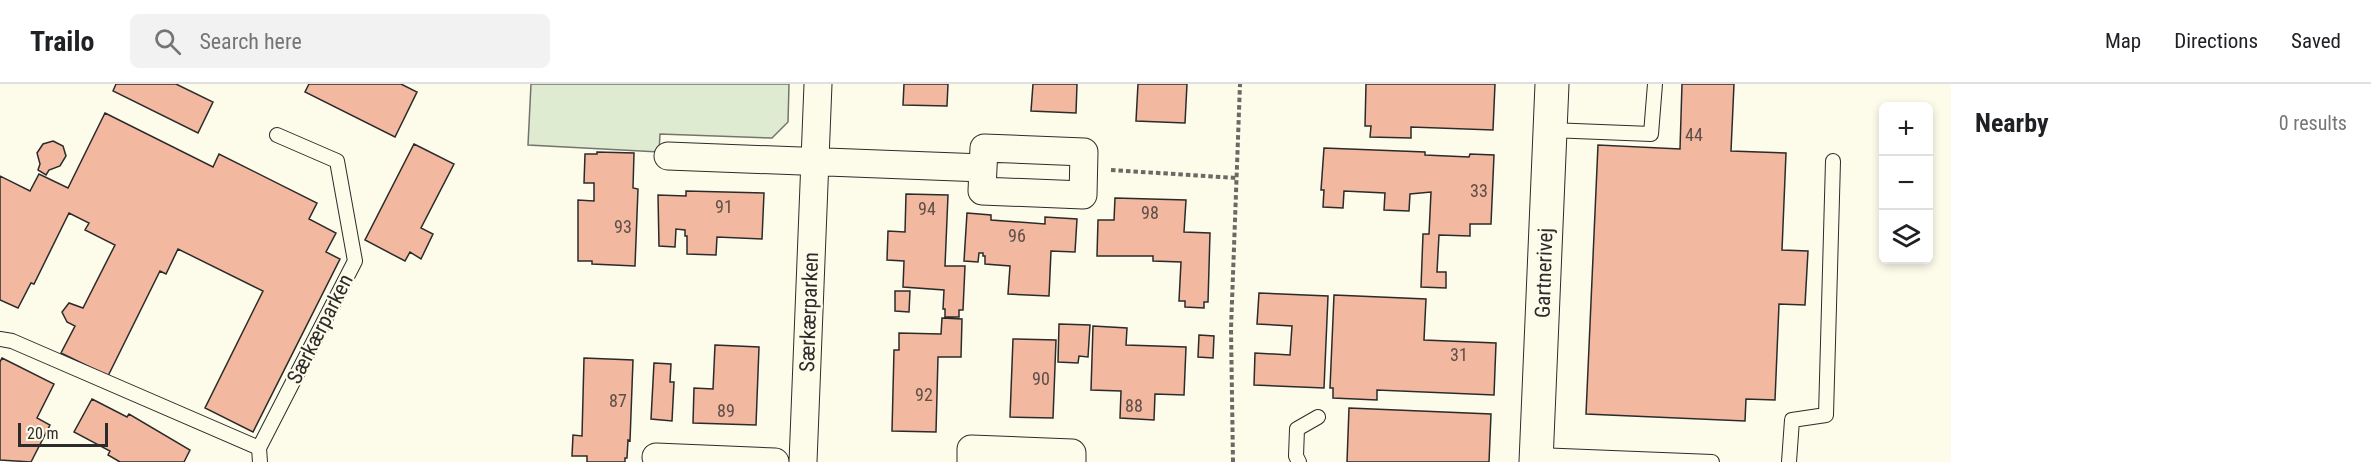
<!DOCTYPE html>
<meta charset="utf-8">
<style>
:root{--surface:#fff;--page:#f2f2f2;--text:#202124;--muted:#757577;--line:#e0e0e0}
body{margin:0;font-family:"Roboto Condensed",sans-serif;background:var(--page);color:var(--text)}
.controls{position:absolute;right:18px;top:18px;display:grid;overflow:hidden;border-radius:9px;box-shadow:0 3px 9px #0003}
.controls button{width:54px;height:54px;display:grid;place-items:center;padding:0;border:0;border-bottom:2px solid var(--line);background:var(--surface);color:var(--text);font:30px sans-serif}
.scale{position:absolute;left:18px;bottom:15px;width:90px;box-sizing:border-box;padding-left:6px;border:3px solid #2b2b2b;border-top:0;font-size:16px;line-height:21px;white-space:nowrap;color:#2b2b2b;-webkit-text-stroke:4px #fdfbea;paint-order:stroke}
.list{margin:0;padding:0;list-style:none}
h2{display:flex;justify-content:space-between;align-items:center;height:78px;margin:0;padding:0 24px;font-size:26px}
h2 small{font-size:20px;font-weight:400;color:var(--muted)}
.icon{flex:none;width:33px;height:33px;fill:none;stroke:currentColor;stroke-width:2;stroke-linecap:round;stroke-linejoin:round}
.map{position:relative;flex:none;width:1951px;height:378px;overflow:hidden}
header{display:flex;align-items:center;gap:36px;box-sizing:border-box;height:84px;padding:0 30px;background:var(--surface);border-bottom:2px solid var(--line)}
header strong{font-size:28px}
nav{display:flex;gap:33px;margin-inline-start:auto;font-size:21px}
.search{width:420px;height:54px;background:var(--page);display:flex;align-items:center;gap:15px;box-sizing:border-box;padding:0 21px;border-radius:9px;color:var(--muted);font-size:22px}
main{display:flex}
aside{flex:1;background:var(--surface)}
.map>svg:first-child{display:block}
.green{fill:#deebd1;stroke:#74746e;stroke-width:1.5}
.building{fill:#f2b8a0;stroke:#2b2b2b;stroke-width:1.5}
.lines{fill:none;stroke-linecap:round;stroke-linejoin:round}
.service-casing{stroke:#2b2b2b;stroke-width:16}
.minor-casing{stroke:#2b2b2b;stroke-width:29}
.tertiary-casing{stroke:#2b2b2b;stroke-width:35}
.path{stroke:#6a6964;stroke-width:4;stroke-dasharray:4.5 3;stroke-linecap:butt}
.service{stroke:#fdfbea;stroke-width:14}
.minor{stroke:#fdfbea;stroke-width:27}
.tertiary{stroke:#fdfbea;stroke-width:33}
.labels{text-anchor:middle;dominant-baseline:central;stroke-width:4.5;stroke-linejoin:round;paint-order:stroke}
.number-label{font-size:18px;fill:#5d4e48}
.street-label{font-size:21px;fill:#2b2b2b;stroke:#fdfbea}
</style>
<header>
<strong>Trailo</strong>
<div class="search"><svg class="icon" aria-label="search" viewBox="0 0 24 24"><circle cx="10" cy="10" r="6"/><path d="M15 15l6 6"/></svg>Search here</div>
<nav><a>Map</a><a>Directions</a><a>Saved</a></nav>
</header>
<main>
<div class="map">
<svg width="1951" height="378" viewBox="0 0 1951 378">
<rect width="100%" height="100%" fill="#fdfbea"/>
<path class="green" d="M531,0H789L788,38L772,54L660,50L659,68L528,61Z"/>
<path class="building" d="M116,0H176L213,18L198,49L113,7Z
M309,0H401L417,8L395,53L305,8Z
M904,0H948L947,22L903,21Z
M1033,0H1077L1076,29L1031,27Z
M1138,0H1187L1185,39L1136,37Z
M1366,0H1495L1493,46L1411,43V54L1370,53L1371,42H1365Z
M1682,0H1734L1731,67L1786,69L1782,166L1808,167L1805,221L1779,220L1775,316L1746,315L1745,337L1586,330L1598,61L1680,65Z
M105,29L213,83L219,70L317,119L309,135L336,149L326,168L340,175L253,348L205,324L263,207L178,165L166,190L160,187L108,292L61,269L75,242L67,238L62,228L69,219L83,224L115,161L85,146L89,139L69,129L34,200L31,199L18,224L0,216V92L30,107L39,90L68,104Z
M53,57L63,62L66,72L60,82L49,86L46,91L38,86L40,80L37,69L43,60Z
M414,60L454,80L421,144L433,150L421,175L410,168L405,177L365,156Z
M1324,64L1425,68V71L1469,73L1470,70L1494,71L1491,140H1470V152L1439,151L1437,188H1446V204L1421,203L1423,150H1429L1431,108L1410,110L1409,127L1384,126L1385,109L1344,107L1343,124L1323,123L1324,106H1321Z
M597,68L634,69L633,104L638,105L635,182L592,180V177H578V116L594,117V99H584L585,70H597Z
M686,107L764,109L762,155L717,153L716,171L687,170V152H685V146L676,145L675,163L659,162L658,111L686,112Z
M906,110L948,111L945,182H965L963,226H959V233H945V225H943L944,206L903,203L904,177L887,176L888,147L905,148Z
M1115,114L1186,116L1184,148L1210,149L1208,218H1204V224L1185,223V217H1179L1181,178L1153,177V172H1097L1098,136H1114Z
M967,129L991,131V136L1045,140V133L1077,135L1075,168L1051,167L1049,212L1008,210L1010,182L985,180V172H983V169H979L978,178L964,177Z
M895,207H910L909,228L895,227Z
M1259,209L1328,212L1324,304L1254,301L1255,269L1290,271L1292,242L1257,240Z
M1334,211L1426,215L1424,256L1496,259L1494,311L1377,306V316L1333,314V304H1330Z
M942,234L962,235L961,273H938L936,348L892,347L894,266H899V249L941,250Z
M1059,240L1090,241L1088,273L1079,272L1078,279L1058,278Z
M1093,242L1127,244L1126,261L1186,263L1184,311L1155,310L1154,336L1120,334L1121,307L1091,306Z
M1199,251L1214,252L1213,274L1198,273Z
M1013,255L1056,256L1053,334L1010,333Z
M715,261L759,263L756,341L693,339L694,304L713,305Z
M2,274L54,300L37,334L50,341L31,378L0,376V278Z
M584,274L633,276L630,357L628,356L627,374H625V378H587V372H572L573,351L582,352Z
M654,279L671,280L670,298H674L672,337L651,335Z
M92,315L127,333L129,330L190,366L184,378H120L108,371L110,367L74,348Z
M1349,324L1491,330L1489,378H1347Z"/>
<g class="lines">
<g class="service-casing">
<path id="service" d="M1550,46L1651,50L1655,0
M0,255L12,257L259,364L260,378
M259,364L355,177L337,77L277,51
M1537,371L1712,378
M1299,378L1296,372L1297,345L1318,333
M1789,378L1792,336L1826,331L1833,77"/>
</g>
<g class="minor-casing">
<path id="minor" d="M668,72L983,84L982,107L1083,111L1084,68L984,64L983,84
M656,373L775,378
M803,378L818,0
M971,378V365L1072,369V378"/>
</g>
<g class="tertiary-casing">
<path id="tertiary" d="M1536,378L1552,0"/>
</g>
<path class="path" d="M1111,86L1237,94
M1233,378L1231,245L1240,0"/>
<use href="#service" class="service"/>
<use href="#minor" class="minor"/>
<use href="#tertiary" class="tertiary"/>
</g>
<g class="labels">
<g class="number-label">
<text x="1694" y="50">44</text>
<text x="1479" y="106">33</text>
<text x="724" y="122">91</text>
<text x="927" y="124">94</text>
<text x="1150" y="128">98</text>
<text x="623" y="142">93</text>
<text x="1017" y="151">96</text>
<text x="1459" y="270">31</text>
<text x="1041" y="294">90</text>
<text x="924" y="310">92</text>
<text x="618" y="316">87</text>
<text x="1134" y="321">88</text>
<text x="726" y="326">89</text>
</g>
<g class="street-label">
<text transform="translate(1544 189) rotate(-88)">Gartnerivej</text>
<text transform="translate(809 228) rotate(-88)">Særkærparken</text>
<text transform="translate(320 245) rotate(-63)">Særkærparken</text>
</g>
</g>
</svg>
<div class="controls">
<button>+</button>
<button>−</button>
<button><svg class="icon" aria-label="layers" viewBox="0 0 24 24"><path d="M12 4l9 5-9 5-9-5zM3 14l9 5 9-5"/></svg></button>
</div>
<div class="scale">20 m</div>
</div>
<aside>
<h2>Nearby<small>0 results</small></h2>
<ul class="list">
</ul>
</aside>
</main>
